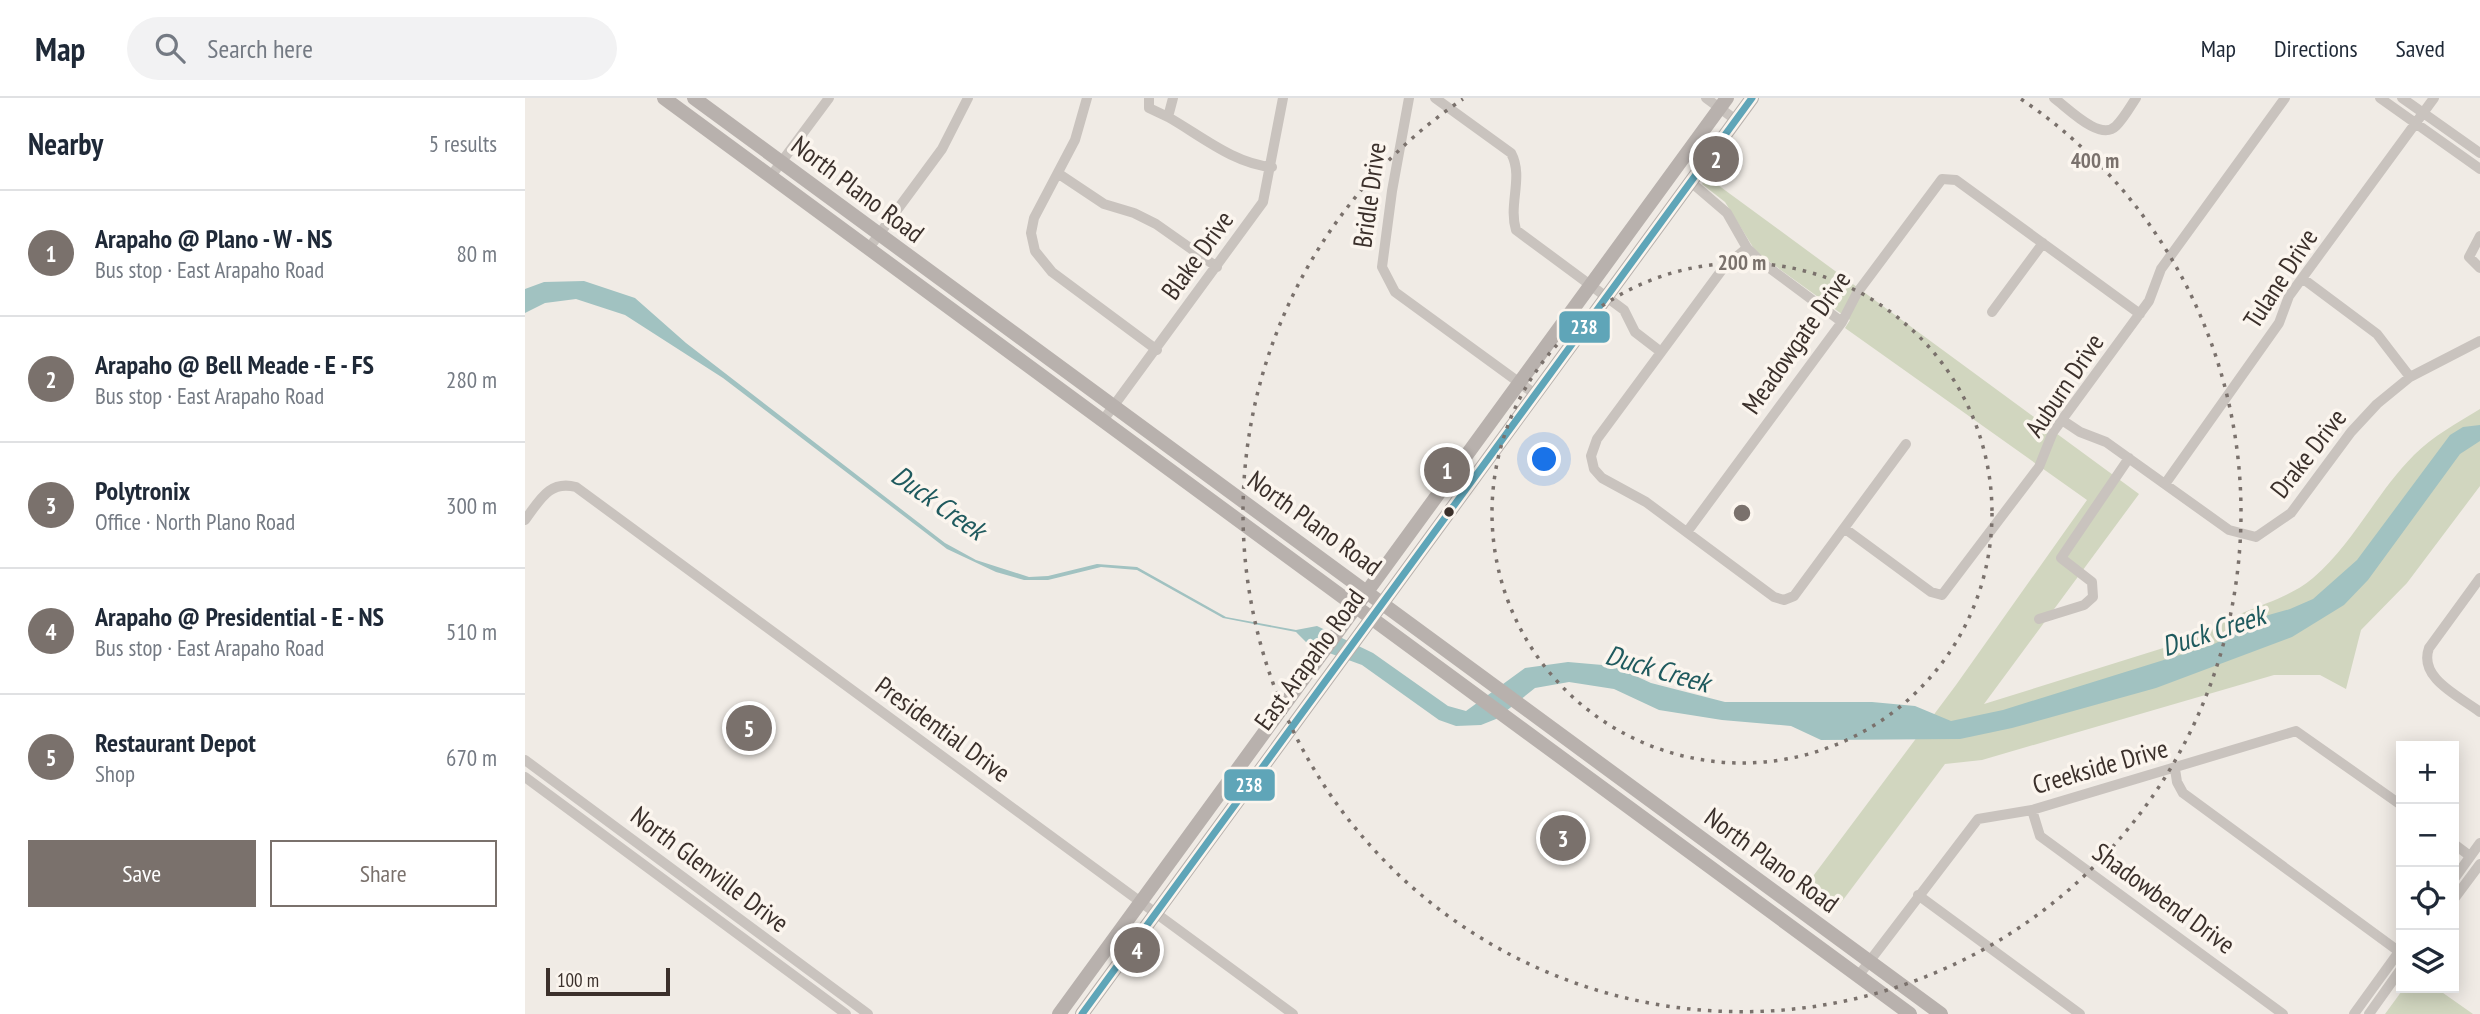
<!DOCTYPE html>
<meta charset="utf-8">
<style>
:root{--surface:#fff;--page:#f2f2f3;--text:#1f2937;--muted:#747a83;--line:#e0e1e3;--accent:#7a716c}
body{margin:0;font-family:"PT Sans Narrow",sans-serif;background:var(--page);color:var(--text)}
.controls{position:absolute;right:21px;bottom:21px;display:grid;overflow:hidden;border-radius:0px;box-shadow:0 4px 18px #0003}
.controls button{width:63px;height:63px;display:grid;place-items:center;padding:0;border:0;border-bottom:2px solid var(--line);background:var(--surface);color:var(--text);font:35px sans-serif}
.scale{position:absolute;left:21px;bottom:18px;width:124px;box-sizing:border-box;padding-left:7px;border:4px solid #3b302b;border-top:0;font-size:19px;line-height:24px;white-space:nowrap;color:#3b302b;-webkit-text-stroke:5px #fbf5ee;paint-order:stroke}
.you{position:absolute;left:1020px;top:362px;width:24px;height:24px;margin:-18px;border:5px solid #fff;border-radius:50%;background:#1a73e8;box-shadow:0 0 0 10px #1a73e833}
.badge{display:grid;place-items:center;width:46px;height:46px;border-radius:50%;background:var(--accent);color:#fff;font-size:23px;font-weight:700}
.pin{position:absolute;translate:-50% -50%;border:4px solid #fff;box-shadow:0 2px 7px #0006}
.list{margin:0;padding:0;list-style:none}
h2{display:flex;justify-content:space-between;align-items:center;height:91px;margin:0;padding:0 28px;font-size:30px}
h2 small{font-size:23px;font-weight:400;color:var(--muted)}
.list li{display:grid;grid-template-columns:46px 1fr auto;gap:21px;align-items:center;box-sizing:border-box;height:126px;padding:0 28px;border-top:2px solid var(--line)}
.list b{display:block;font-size:26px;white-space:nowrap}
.list p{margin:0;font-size:23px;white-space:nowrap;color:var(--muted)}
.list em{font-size:23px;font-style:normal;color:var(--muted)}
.actions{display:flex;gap:14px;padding:21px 28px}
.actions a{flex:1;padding:16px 0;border:2px solid var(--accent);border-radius:0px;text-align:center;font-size:24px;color:var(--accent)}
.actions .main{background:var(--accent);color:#fff}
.icon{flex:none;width:38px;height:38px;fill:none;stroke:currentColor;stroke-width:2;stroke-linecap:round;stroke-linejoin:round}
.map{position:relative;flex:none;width:1955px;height:916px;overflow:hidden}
header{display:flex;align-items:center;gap:42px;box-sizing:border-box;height:98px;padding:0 35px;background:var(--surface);border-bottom:2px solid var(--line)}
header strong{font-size:33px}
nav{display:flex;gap:38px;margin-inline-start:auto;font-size:24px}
.search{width:490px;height:63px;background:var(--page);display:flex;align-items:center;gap:18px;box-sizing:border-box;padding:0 24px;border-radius:38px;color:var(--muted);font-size:26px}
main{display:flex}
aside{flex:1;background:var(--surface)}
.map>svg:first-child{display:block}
.green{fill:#d1d6bf}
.water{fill:#a1c2c1}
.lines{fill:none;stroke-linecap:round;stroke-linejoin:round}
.minor{stroke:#c9c3be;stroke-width:10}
.major{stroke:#b8b1ad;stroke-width:14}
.bus-1-casing{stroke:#fbf5ee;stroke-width:12}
.bus-1{stroke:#5fa5b8;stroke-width:7}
.ring{fill:none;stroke:#7a716c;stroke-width:3.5;stroke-dasharray:3.5 7}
.bus-dot{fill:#3b302b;stroke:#fbf5ee;stroke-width:2.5}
.labels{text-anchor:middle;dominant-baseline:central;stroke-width:7;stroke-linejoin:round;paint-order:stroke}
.street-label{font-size:26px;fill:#3b302b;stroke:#fbf5ee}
.water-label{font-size:28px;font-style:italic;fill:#1f5a5e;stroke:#fbf5ee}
.centre{fill:#7a716c;stroke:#fbf5ee;stroke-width:3.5}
.ring-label{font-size:21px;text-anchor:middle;font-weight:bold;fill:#7a716c;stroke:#fbf5ee;stroke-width:7;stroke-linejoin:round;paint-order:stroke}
.line-badge{stroke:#fbf5ee;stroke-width:2.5}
.badge-label{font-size:19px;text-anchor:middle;font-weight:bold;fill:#fff}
</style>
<header>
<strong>Map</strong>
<div class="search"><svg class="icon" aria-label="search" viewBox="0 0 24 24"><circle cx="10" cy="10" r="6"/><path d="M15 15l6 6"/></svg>Search here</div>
<nav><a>Map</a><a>Directions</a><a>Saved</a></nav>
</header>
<main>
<aside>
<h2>Nearby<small>5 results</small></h2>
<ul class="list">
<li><span class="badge">1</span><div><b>Arapaho @ Plano - W - NS</b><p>Bus stop · East Arapaho Road</p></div><em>80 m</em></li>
<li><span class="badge">2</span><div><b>Arapaho @ Bell Meade - E - FS</b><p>Bus stop · East Arapaho Road</p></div><em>280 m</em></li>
<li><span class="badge">3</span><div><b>Polytronix</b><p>Office · North Plano Road</p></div><em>300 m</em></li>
<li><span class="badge">4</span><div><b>Arapaho @ Presidential - E - NS</b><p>Bus stop · East Arapaho Road</p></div><em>510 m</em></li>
<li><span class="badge">5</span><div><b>Restaurant Depot</b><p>Shop</p></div><em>670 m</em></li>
</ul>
<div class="actions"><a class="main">Save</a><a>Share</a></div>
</aside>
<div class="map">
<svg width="1955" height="916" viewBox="0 0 1955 916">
<rect width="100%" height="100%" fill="#f0ebe5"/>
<path class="green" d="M1182,79L1614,396L1459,606L1680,537C1711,510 1756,507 1788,480C1829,445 1851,395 1889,357C1908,338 1932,325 1955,311V388L1882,485L1836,532L1821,591L1795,577H1749L1457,662L1420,666L1306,818L1274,797L1431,587L1562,402L1320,230L1325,222L1231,154L1200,104L1177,86Z
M1879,890H1911L1948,916H1860Z"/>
<path class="water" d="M59,183L110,200L161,245L420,445L451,462L504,479L523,478L572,466L612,469L701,519L771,532L792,528L848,555L923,608L941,613L1000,570L1043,564L1089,568L1126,585L1200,604H1347L1390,608L1426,623L1478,612L1687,547L1720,531L1733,520L1765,511L1788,501L1832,462L1925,337L1938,329L1955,327V343L1935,356L1843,482L1819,507L1767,539L1631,590L1487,630L1435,641L1296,642L1266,628L1197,622L1134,612L1089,591L1044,584L1010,590L971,621L956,627L931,628L914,622L837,567L785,548L771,534L698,520L612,472L576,469L523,482H499L471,474L422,451L198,280L100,217L51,201L20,205L0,215V191L19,184Z"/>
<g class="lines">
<path class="minor" d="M562,0L550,42L509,120L506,135L510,153L527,174L632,252
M624,0V10L643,19C675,37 709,66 747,69
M884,0L867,93L857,169L870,194L1010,296
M910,0L986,55C999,79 983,106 991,132L1099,212L1110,234L1136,254
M1181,0L1211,22
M1529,0C1543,10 1575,44 1591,28C1599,20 1605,9 1611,0
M1855,0L1955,71
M1877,0L1955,55
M643,19L648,0
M534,76L579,106L609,115L631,126L692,169
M246,78L304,0
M1167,85L1202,115L1222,150L1235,163L1317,224
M1955,138L1944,159L1955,170
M344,150L417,51L443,0
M1222,150L1199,169L1072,341L1066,358L1069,371L1077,380L1121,404L1249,499L1259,502L1269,498L1381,346
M1777,180L1852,236L1885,279
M1467,214L1518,145
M579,321L738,104L758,0
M1537,322L1555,334L1581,344L1704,432L1731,439L1766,415L1826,334L1852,306L1885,279L1955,243
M1640,386L1754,225L1764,198L1909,0
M0,422C15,402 24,382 51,389L768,916
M1319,430L1406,494L1417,497L1514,369L1528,334L1624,203L1636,171L1760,0
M1162,434L1317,224L1332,195L1417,81L1431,82L1615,216
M1955,480L1904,550C1893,580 1934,598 1955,614
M1514,521L1559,507L1568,499L1567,484L1536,460L1604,360
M0,662L343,916
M1650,671L1652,684L1658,695L1876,855
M0,679L321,916
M1507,712L1515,738L1758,916
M1929,746L1945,758
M1929,781L1955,745
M1393,797L1555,916
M1929,801L1955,766
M1334,877L1453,721L1507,712L1771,633L1876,707
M1829,916L1876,851
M1844,916L1876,871"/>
<path class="major" d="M139,0L1385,916
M169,0L1416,916
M534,916L1202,0
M557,916L1227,0"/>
<g class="bus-1-casing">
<path id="bus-1" d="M557,916L1227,0"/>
</g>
<use href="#bus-1" class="bus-1"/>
</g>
<g class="ring">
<circle cx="1217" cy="415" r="250"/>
<path d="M1496 1A499 499 0 1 1 938 1"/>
</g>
<circle class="bus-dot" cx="924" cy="414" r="6"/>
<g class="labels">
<g class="street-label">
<text transform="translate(333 91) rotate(37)">North Plano Road</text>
<text transform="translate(844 97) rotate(-82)">Bridle Drive</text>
<text transform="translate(672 157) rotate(-54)">Blake Drive</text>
<text transform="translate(1755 180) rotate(-57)">Tulane Drive</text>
<text transform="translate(1271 244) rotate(-55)">Meadowgate Drive</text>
<text transform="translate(1539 287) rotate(-56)">Auburn Drive</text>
<text transform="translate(1783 355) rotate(-52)">Drake Drive</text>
<text transform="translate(790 425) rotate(36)">North Plano Road</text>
<text transform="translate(784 561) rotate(-54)">East Arapaho Road</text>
<text transform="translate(418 631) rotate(36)">Presidential Drive</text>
<text transform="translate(1575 668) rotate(-16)">Creekside Drive</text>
<text transform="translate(1247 762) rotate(36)">North Plano Road</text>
<text transform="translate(185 771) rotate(37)">North Glenville Drive</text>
<text transform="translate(1639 800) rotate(36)">Shadowbend Drive</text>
</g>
<g class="water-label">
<text transform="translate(414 404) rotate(35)">Duck Creek</text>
<text transform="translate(1688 532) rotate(-18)">Duck Creek</text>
<text transform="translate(1133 570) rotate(16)">Duck Creek</text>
</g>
</g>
<circle cx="1217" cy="415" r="10" class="centre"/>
<g class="ring-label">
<text x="1570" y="70">400 m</text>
<text x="1217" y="172">200 m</text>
</g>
<g class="line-badge">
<rect x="1033" y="212" width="53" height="34" rx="7" fill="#5fa5b8"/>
<rect x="698" y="670" width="53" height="34" rx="7" fill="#5fa5b8"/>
</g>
<g class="badge-label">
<text x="1059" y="236">238</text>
<text x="724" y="694">238</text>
</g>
</svg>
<div class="controls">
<button>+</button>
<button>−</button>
<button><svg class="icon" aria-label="locate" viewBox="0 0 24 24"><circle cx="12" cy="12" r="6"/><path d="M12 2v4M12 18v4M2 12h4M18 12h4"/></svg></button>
<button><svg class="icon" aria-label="layers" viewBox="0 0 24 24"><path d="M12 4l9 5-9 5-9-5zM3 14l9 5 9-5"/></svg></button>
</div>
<div class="scale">100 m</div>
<div class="you"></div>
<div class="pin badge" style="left:922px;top:372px">1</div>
<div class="pin badge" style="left:1191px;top:61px">2</div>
<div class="pin badge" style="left:1038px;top:740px">3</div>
<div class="pin badge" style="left:612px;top:852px">4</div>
<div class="pin badge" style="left:224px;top:630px">5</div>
</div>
</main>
